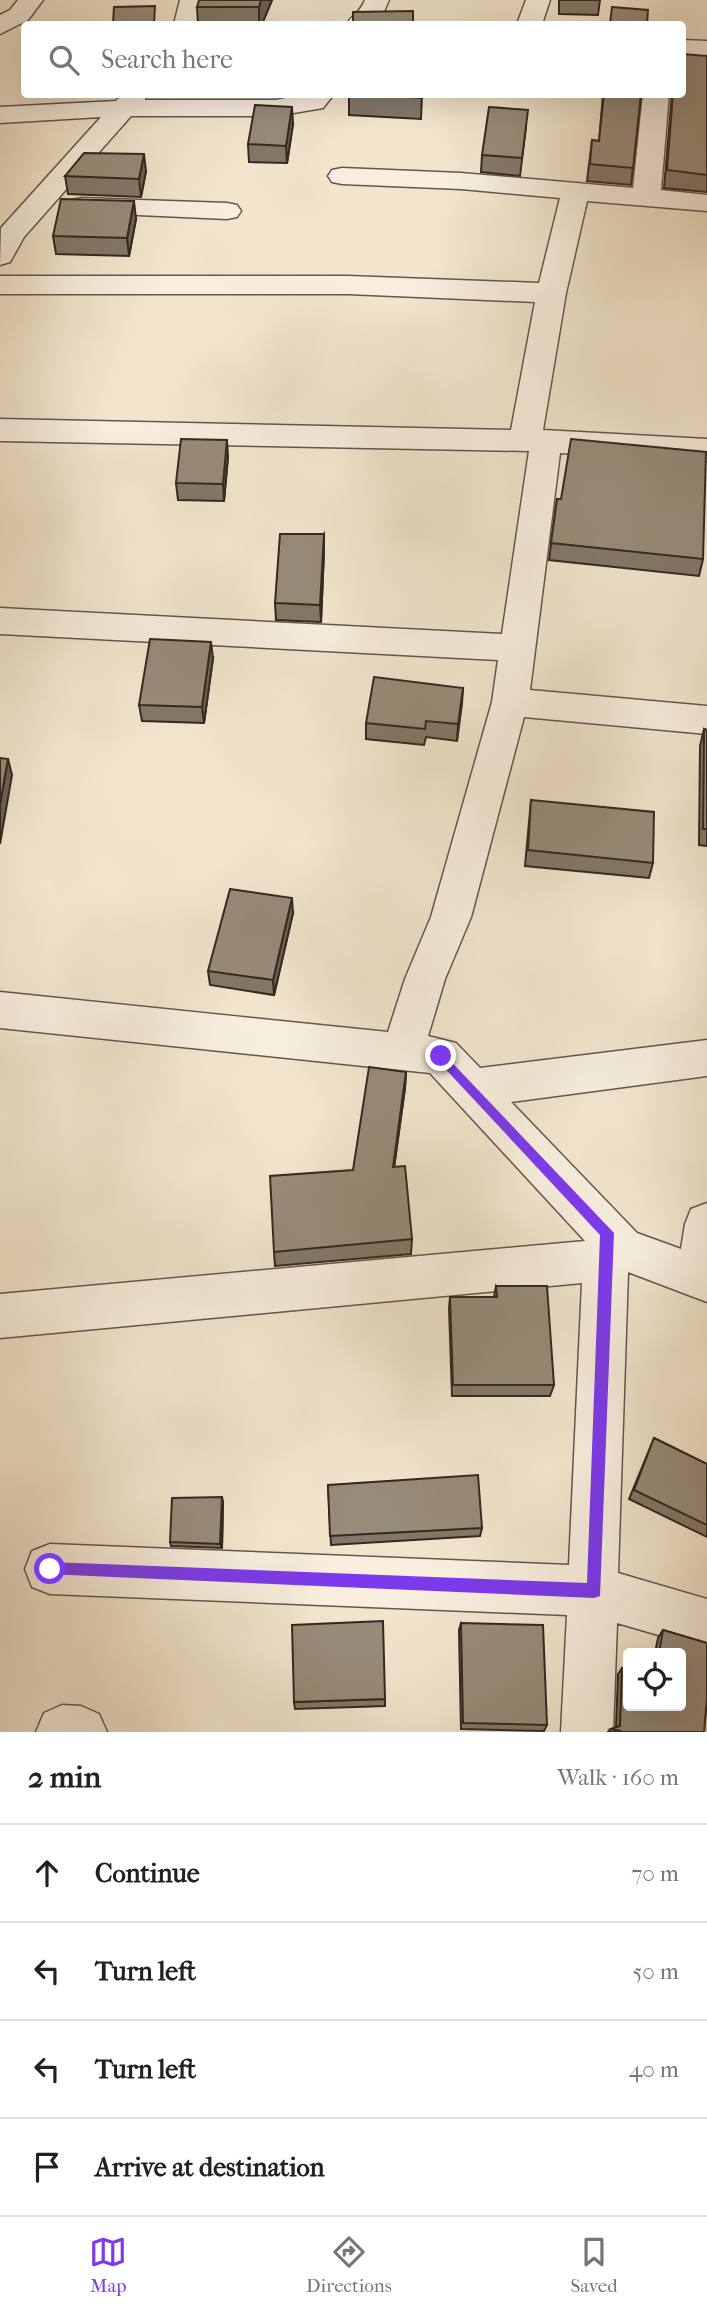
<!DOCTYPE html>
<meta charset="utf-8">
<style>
:root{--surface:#fff;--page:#f6f6f6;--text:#202124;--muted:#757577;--line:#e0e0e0;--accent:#7c3aed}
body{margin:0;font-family:"IM FELL French Canon",serif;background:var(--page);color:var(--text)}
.controls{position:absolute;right:21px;bottom:21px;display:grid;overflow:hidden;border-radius:7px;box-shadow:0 7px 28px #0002}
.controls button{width:63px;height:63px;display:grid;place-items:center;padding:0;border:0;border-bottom:2px solid var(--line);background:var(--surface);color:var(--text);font:35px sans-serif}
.stop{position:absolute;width:21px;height:21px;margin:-16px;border:5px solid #7c3aed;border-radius:50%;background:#fff}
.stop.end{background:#7c3aed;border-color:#fff;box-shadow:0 2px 7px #0008}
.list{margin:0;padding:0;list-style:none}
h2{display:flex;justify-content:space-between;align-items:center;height:91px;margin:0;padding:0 28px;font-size:30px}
h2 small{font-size:23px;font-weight:400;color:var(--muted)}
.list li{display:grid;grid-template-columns:46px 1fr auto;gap:21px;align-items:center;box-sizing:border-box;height:98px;padding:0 28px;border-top:2px solid var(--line)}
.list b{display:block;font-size:26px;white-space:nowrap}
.list em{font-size:23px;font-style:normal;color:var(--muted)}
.icon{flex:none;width:38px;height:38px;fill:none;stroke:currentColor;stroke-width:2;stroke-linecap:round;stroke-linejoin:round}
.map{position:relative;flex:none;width:707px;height:1732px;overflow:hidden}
.search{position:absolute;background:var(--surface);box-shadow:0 7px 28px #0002;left:21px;right:21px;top:21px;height:77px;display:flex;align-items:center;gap:18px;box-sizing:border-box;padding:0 24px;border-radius:7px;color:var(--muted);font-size:26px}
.sheet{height:483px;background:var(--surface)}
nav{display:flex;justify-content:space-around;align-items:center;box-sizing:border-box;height:98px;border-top:2px solid var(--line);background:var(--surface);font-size:19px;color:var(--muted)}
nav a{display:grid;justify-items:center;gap:4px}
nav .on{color:var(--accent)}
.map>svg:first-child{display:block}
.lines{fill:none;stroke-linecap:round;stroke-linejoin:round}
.street-casing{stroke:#64584b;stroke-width:3}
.street{fill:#f7eede;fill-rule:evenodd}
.wall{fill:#827868;stroke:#342920;stroke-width:2}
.shaded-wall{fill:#6a6155;stroke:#342920;stroke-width:2}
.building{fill:#978b79;stroke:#342920;stroke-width:2}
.route{fill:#7c3aed}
</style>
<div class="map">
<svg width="707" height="1732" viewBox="0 0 707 1732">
<rect width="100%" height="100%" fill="#f2e5cc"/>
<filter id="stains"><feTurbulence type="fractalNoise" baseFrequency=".00286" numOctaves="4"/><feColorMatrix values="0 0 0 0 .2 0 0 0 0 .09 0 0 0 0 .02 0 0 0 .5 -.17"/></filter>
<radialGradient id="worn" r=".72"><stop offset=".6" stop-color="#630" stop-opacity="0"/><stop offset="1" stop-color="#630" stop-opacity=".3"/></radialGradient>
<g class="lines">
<g class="street-casing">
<path id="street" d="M18,0H43L28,20L0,34V15L10,10Z
M180,0H204L198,24H174Z
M365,0H389L379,23L347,24C352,14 358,16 365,0Z
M526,0H550L542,24H517Z
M682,40L707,41V57L682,56Z
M122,94H145V100H276L306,94H334L323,108L276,116H131L24,237L10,262L0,265L1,228L101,117L0,123V107L116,101Z
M643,94H669L661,190L707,195V211L587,201L566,293L543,430L707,439V461L560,453L530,690L707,706V734L524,717L471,917L445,979L428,1036L456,1043L480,1068L707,1040V1076L511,1102L637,1233L681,1249L685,1224L691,1209L707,1203V1302L628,1272L618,1573L707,1599V1649L617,1623L613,1732H561L567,1615L50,1594L32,1587L25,1569L32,1551L50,1544L569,1565L582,1283L0,1338V1294L585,1241L430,1073L0,1028V992L388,1032L405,979L431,917L492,702L498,660L0,634V608L502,634L529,451L0,441V419L511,430L535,302L348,294H0V276H348L539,283L560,198L461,189L342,184L332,182L328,176L332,170L342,168L461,173L633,188Z
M82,198L227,203L237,205L241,211L237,217L227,219L72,212L68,206L72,200Z
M62,1705L81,1706L99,1714L107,1732H36L44,1713Z"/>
</g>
<use href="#street" class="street"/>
</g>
<path class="wall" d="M272,0L262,24H198L197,7Z
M559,0H600L598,15L559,14Z
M707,56V192L664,188L672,94H682Z
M349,94H422L421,119L349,115Z
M603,94H641L631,185L587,181L592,140L599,141Z
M293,124L287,163L249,162L248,144Z
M526,127L520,176L481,172L482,155Z
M146,171L141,197L68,194L65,176Z
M136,219L129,256L56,254L53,236Z
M228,457L224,501L178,500L176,483Z
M557,499L703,559L699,576L549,560Z
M324,534V551L321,622L276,620L275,603Z
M213,658L204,723L142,721L139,705Z
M463,688L457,741L426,737L424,745L366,739V723Z
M704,729L707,730V846L699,845L700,746Z
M531,800L653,863L649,878L525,866Z
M293,913L274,995L210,985L208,971Z
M406,1072L405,1088L394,1167L412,1239L411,1254L275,1266L274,1252L353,1170Z
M496,1286L554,1385L550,1396H452L449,1308L450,1297H494Z
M654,1438L707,1464V1537L629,1499Z
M328,1485L482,1528L480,1536L331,1545Z
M223,1502L222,1548L171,1546L170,1542Z
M461,1623L547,1725L544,1731L461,1729L459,1630Z
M663,1630L707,1643V1697L704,1732H608L611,1729L616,1727L618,1674L622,1668L628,1669V1706H681V1653H655L658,1638Z
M385,1699V1706L295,1709L294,1702Z"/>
<path class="shaded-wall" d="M261,0H272L262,24H259V7Z
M292,107L293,124L287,163L286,146Z
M144,154L146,171L141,197L139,179Z
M134,201L136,219L129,256L127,238Z
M227,440L228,457L224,501L223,484Z
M324,534V551L321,622L320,605Z
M211,642L213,658L204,723L202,707Z
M463,688L462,704L457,741L458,724Z
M8,759L12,775L0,844V804Z
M292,898L293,913L274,995L273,980Z
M406,1072L405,1088L392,1183L393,1167Z
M222,1497L223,1502L222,1548L220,1544Z"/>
<path class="building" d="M199,0H261L259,7H197Z
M155,6L154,24H113L114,7Z
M612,7L648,10L647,24H610Z
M413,11V24H353V12Z
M682,54L707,56V175L667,170L673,94H682Z
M356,94H422V98Z
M604,94H641L633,168L590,164L592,140L599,141Z
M255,105L292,107L286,146L248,144Z
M489,107L528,110L522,158L482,155Z
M84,153L144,154L139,179L65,176Z
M61,199L134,201L127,238L53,236Z
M181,439L227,440L223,484L176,483Z
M571,439L706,452L703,559L551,543L557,499H561Z
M280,534H324L320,605L275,603Z
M150,639L211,642L202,707L139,705Z
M374,677L463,688L458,724L426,721L425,729L366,723Z
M704,729L707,730V829H703Z
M0,758L8,759L0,804Z
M531,800L654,812L653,863L528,850Z
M230,889L292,898L273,980L208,971Z
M369,1067L406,1072L393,1167L405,1166L412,1239L274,1252L270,1176L353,1170Z
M496,1286H547L554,1385H453L450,1297H497Z
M654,1438L707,1464V1525L634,1490Z
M478,1475L482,1528L330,1536L328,1485Z
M222,1497L220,1544L170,1542L172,1498Z
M383,1621L385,1699L294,1702L292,1625Z
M461,1623L543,1625L547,1725L463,1723Z
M663,1630L707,1643V1697L704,1732H621V1731L611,1729L620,1726L622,1668L628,1669V1706H681V1653H659Z"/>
<path class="route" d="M441,1051L614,1233L600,1596L594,1598L45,1574L43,1569L45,1564L50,1562L587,1583L600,1235L437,1060V1052Z"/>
<rect width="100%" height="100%" filter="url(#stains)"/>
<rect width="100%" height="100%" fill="url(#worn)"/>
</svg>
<div class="controls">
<button><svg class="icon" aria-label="locate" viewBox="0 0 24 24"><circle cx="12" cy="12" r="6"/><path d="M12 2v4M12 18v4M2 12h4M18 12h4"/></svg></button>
</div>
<div class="stop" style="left:50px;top:1569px"></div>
<div class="stop end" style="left:441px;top:1056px"></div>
<div class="search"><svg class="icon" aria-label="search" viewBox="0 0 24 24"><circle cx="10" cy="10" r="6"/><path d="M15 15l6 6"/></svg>Search here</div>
</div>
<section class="sheet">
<h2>2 min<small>Walk · 160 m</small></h2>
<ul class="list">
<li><svg class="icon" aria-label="ahead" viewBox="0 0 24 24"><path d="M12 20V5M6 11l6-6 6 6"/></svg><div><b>Continue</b></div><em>70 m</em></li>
<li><svg class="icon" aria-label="left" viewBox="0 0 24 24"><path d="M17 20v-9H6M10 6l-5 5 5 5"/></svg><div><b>Turn left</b></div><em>50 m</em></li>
<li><svg class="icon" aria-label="left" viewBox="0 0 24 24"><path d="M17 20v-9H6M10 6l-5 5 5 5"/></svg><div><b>Turn left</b></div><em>40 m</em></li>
<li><svg class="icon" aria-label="arrive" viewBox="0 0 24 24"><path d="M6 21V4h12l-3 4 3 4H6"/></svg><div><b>Arrive at destination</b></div></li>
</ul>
</section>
<nav>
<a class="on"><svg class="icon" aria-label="map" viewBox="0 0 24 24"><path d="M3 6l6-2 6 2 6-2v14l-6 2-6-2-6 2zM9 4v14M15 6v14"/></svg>Map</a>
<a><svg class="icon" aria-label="directions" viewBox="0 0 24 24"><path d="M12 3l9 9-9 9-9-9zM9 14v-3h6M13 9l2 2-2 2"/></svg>Directions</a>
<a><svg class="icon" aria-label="saved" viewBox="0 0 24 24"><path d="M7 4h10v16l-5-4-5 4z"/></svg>Saved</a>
</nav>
